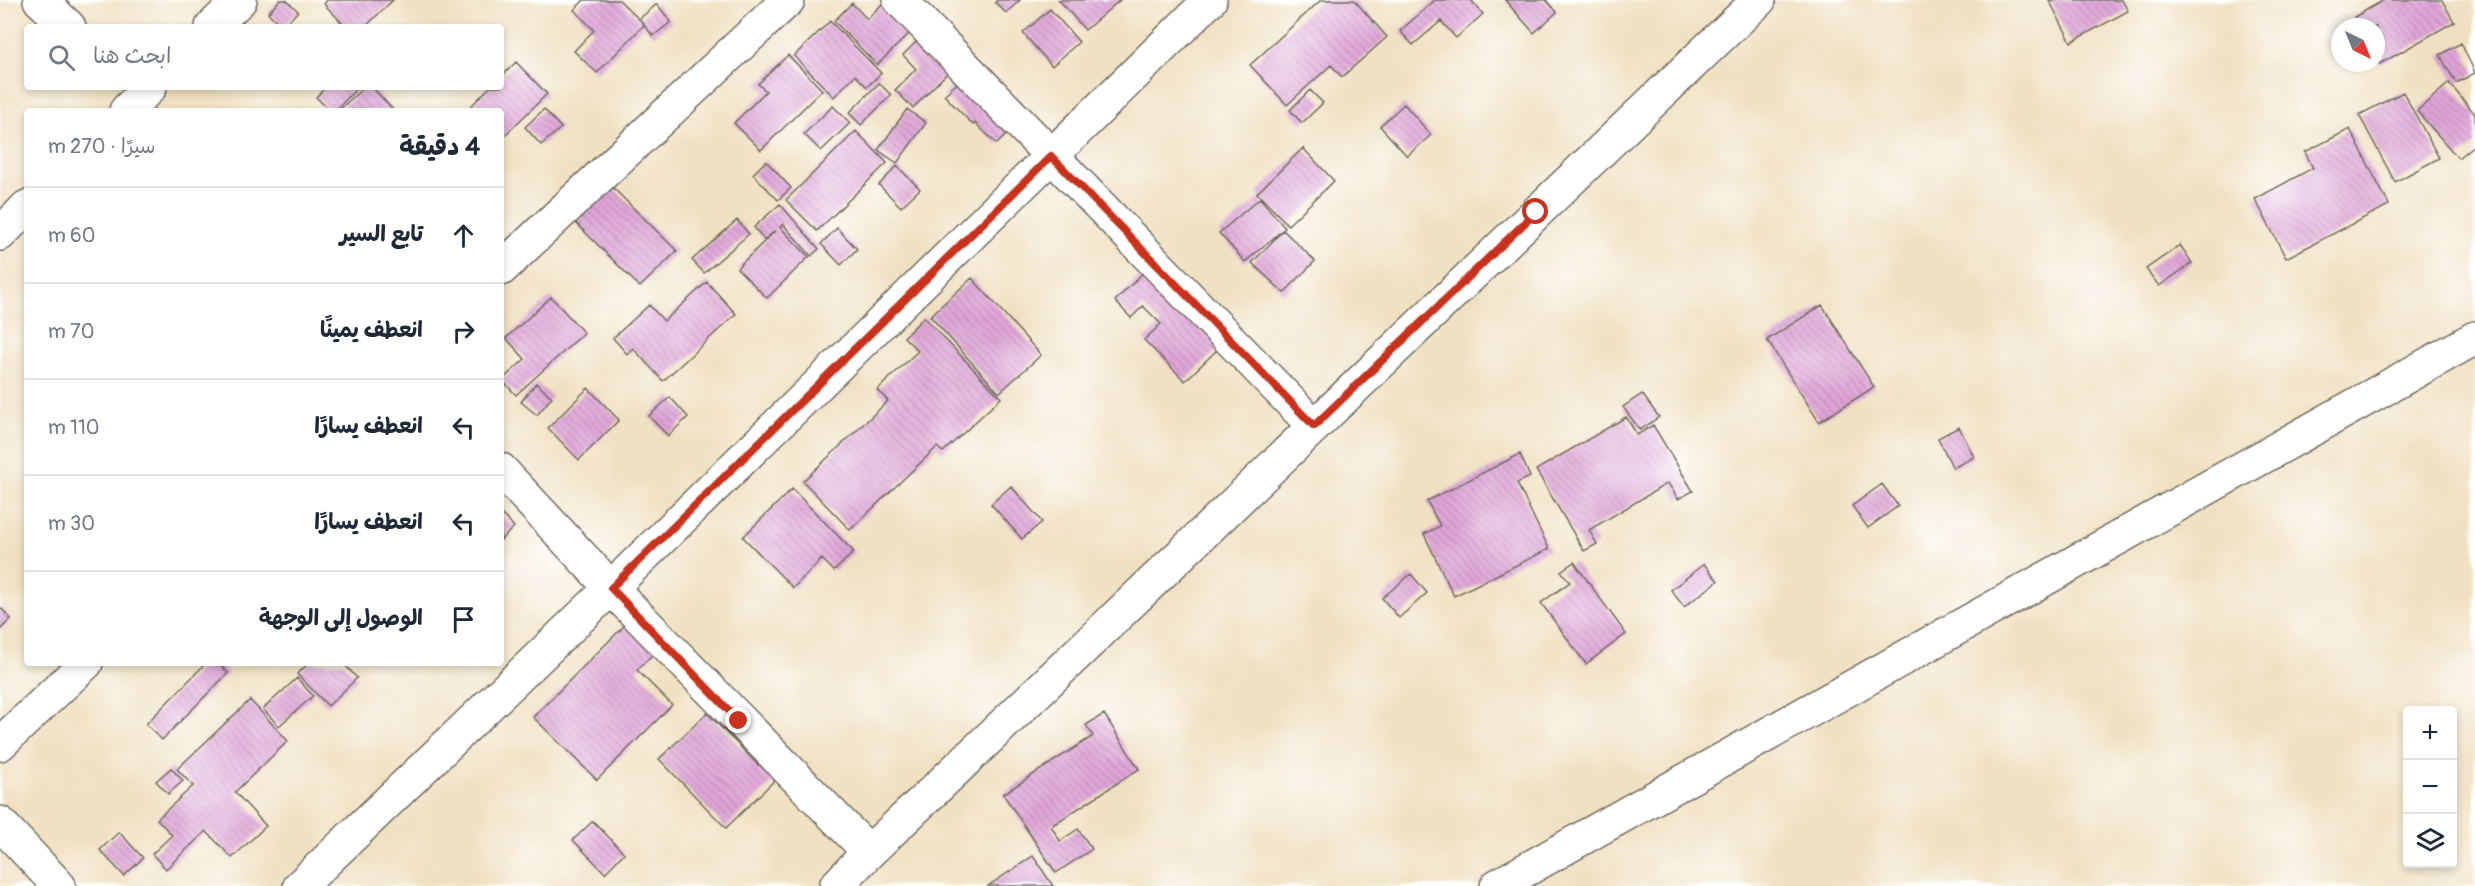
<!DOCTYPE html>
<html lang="ar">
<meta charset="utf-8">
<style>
:root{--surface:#fff;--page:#f2f2f3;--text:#1f2937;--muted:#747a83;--line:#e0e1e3}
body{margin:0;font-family:Pangolin,"Playpen Sans Arabic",sans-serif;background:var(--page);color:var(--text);direction:rtl}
.controls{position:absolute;right:18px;bottom:18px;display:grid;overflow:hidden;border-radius:6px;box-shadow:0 3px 9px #0003}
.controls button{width:54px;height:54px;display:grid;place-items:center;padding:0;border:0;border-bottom:2px solid var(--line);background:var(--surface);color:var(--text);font:30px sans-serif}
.compass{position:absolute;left:2331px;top:18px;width:54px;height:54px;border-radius:50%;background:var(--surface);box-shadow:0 3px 9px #0003;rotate:137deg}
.stop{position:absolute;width:18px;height:18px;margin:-14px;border:4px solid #c8321e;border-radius:50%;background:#fff}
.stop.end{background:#c8321e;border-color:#fff;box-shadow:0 2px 6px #0008}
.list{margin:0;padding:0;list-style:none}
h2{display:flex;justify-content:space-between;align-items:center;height:78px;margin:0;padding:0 24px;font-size:26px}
h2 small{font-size:20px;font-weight:400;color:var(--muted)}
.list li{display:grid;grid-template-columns:39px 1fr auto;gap:18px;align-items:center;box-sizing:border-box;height:96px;padding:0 24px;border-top:2px solid var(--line)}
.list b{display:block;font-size:22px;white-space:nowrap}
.list em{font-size:20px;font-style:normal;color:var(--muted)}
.icon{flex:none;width:33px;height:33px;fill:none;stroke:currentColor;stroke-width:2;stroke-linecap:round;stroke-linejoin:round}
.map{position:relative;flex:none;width:2475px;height:886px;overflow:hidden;direction:ltr}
.search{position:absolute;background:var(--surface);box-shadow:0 3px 9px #0003;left:24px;top:24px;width:480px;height:66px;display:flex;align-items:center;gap:15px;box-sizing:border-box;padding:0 21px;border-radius:6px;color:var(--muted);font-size:22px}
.panel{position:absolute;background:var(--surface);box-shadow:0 3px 9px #0003;left:24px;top:108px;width:480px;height:558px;border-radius:6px;direction:rtl}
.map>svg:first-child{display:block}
.building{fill:url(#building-back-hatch)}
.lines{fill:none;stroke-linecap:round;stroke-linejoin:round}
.minor-casing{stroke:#706b60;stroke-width:36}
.minor{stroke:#fff;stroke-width:33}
.route{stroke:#c8321e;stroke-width:8}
</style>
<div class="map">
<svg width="2475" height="886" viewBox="0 0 2475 886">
<defs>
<pattern id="building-back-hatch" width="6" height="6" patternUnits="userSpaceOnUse" patternTransform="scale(1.5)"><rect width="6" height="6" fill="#e0a5d8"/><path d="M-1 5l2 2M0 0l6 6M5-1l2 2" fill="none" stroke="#b687af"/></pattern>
</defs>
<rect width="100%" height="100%" fill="#fff"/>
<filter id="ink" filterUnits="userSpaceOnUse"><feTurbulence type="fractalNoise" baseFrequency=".0167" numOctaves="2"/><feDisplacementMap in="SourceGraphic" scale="12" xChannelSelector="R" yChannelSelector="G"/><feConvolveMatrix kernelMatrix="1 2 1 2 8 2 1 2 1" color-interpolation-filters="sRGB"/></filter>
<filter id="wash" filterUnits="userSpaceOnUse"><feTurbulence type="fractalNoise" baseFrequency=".008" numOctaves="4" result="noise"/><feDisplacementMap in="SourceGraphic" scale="24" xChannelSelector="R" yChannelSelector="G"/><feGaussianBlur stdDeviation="1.35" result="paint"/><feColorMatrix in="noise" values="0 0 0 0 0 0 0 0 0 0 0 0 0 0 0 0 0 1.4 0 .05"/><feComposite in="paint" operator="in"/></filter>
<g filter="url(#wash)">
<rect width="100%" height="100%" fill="#f0e1c2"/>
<g id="blocks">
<path class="building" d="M280,0H286L298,11L283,27L268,13Z
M327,0H393L365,27H346L324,4Z
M584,0H619L644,24L639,19L657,4L671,22L653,36L644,25L597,73L574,51L594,30L574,10Z
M886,0L917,26L877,65L834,21L852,3L867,19Z
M998,0H1020L1006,13L995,2Z
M1059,0H1120L1085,30Z
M1321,0H1354L1387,37L1342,77L1331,65L1287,105L1250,65Z
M1435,0H1471L1483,14L1456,38L1441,21L1413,45L1400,31Z
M1505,0H1546L1557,12L1534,33Z
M2049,0H2122L2128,11L2071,42Z
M2384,0H2442L2454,22L2380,64L2376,56V27H2360L2354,17Z
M1050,9L1079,42L1052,66L1023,33Z
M830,21L881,73L867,87L855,75L834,97L794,56Z
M920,38L951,69L913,108L895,90L916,69L903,55Z
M2461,43L2475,73L2456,83L2440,55Z
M788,55L822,90L761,150L734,123L766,91L758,84Z
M516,62L547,94L501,139V111H466L490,87H501V77Z
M964,77L1013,128L997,144L975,123L973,125L944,95Z
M879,83L891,95L861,125L849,113Z
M2449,83L2475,114V144L2458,158L2417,111Z
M326,87H358L335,111H330L316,97Z
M364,87H372L394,111H338Z
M1310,90L1323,103L1302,123L1290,110Z
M2403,92L2439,158L2395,182L2359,115Z
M1404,104L1431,135L1407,156L1380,126Z
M833,106L850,123L821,151L804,134Z
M544,109L561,128L541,145L525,127Z
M907,109L926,123L897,163L878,150Z
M2350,129L2389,205L2286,258L2255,199L2313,168L2305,152Z
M856,131L887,163L817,231L786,200Z
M1303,148L1334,181L1288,225L1257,193Z
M766,161L791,188L778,200L753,174Z
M897,166L920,189L901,207L879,185Z
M606,181L677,251L640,287L570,217Z
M1260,198L1285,228L1245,262L1219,233Z
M780,204L819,249L811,256L783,224L780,227L809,257L767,298L737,268L776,230L764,240L754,227Z
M737,220L749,234L704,273L692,260Z
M837,228L857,249L841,265L821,244Z
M1283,230L1315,261L1284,293L1252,263Z
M2180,245L2192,263L2159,286L2146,269Z
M1145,271L1220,347L1185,381L1144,340L1161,324L1143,306L1131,318L1115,301Z
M972,278L1041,355L999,393L930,316Z
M707,282L736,314L663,381L633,348L627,354L613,338L649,305L664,321Z
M551,297L584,333L516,395L502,380L525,359L506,338Z
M1822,305L1874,387L1819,422L1767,340Z
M924,317L1001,398L943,452L937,447L850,530L803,481L888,401L877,390L918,351L904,337Z
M536,383L552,397L537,415L521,402Z
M588,388L619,420L579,460L548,428Z
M1642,394L1659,417L1640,430L1623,407Z
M670,397L688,417L668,436L649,416Z
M1626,417L1637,435L1653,425L1693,491L1678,499L1668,483L1589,530L1597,544L1584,551L1536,470Z
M1959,427L1974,457L1953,468L1938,438Z
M1520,454L1530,477L1517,483L1549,549L1454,596L1424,534L1440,526L1427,501Z
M1882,484L1898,506L1868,528L1852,506Z
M1011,486L1042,522L1022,539L991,504Z
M792,489L854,552L834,571L822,559L793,588L743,537Z
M501,514L514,527L501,540Z
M1574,562L1626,634L1586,664L1541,603L1570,582L1561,571Z
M1704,564L1718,581L1684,607L1671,590Z
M1411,574L1427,593L1399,618L1382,598Z
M0,607L11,619L0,630Z
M630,620L658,649L637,670L672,705L597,780L533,717Z
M206,663H218L228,673L162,740L146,724Z
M309,663H343L357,678L328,706L297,674Z
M297,678L313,696L279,726L263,709Z
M250,700L288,741L235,792L266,826L232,858L206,831L166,869L152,854L172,835L157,819L193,786L177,769Z
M707,713L758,765L765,758L781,774L726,828L659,759Z
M1104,714L1139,769L1051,826L1060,841L1078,829L1092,849L1056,873L1003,794L1093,736L1086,725Z
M171,768L183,781L168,794L156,781Z
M593,821L624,853L605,873L573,840Z
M119,832L143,858L124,876L100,850Z
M1033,856L1053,886H988Z"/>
</g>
</g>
<g filter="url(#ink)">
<use href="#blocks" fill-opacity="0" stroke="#706b60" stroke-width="1.5"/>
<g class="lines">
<g class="minor-casing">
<path id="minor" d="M40,0L69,27
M900,0L1314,426
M212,27L240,0
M126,111L150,87
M0,234L27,207
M501,269L788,0
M501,470L611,588L869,852
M0,744L86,663
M0,823L59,886
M300,886L611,588L1210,0
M836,886L869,852C1168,570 1461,283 1759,0
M1497,886L2475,338"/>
</g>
<use href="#minor" class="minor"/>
</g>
</g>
<g class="lines" filter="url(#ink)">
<path class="route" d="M739,721L611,588L1051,156L1314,426L1536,212"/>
</g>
</svg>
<div class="controls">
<button>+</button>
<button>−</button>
<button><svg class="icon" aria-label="layers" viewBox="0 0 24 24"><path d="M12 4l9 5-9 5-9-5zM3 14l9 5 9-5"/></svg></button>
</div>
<svg class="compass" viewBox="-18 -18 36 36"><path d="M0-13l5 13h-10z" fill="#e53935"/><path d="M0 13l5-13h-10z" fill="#747a83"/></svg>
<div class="stop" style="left:1536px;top:212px"></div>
<div class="stop end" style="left:739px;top:721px"></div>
<div class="search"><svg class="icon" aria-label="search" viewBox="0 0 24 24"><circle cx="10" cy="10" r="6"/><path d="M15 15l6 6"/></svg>ابحث هنا</div>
<section class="panel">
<h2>4 دقيقة<small>سيرًا · 270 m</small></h2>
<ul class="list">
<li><svg class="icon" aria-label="ahead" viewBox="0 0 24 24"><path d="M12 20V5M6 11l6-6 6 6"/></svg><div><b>تابع السير</b></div><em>60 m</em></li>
<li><svg class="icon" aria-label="right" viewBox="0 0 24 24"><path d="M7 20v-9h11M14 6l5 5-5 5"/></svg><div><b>انعطف يمينًا</b></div><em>70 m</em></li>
<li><svg class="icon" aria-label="left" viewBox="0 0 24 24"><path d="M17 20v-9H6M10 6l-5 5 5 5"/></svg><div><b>انعطف يسارًا</b></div><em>110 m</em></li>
<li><svg class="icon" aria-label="left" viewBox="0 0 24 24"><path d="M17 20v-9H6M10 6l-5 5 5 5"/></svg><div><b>انعطف يسارًا</b></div><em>30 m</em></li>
<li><svg class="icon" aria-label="arrive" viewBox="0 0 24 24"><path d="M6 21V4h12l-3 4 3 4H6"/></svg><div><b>الوصول إلى الوجهة</b></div></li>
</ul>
</section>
</div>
